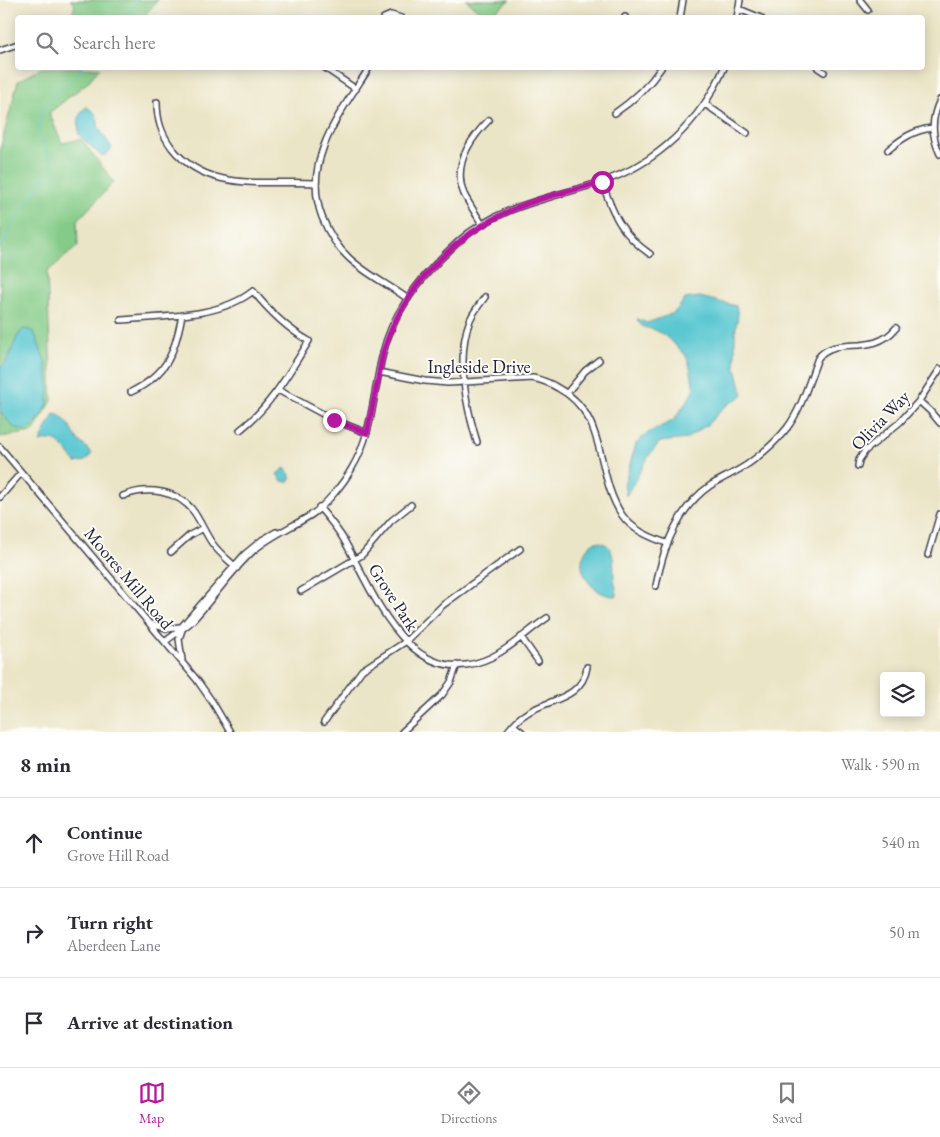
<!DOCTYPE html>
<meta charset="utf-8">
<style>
:root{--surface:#fff;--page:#f2f2f3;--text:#2b2b33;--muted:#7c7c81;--line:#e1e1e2;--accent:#b5179e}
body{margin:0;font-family:"EB Garamond",serif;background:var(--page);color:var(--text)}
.controls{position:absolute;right:15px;bottom:15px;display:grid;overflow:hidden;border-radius:5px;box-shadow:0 2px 12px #0003}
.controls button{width:45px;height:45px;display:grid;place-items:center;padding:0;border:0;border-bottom:1px solid var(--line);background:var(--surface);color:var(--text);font:25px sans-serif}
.stop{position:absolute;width:15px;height:15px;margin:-11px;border:4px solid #b5179e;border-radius:50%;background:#fff}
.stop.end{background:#b5179e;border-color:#fff;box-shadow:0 1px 5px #0008}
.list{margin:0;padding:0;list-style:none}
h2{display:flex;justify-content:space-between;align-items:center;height:65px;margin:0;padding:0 20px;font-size:21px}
h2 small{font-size:16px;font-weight:400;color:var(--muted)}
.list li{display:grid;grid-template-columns:32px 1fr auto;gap:15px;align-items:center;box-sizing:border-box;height:90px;padding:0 20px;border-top:1px solid var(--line)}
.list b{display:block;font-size:19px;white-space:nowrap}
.list p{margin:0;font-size:16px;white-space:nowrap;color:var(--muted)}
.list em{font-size:16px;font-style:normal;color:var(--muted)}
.icon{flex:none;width:28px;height:28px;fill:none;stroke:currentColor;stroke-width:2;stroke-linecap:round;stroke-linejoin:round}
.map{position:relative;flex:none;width:940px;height:732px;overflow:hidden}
.search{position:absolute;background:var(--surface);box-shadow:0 2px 12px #0003;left:15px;right:15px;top:15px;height:55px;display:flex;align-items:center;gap:12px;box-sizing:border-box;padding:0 18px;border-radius:5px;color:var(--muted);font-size:19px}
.sheet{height:335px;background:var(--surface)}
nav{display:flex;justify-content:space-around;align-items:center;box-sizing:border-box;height:70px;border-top:1px solid var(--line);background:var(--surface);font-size:14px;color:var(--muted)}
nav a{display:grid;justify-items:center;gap:2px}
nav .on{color:var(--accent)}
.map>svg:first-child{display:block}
.green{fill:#84cb87;stroke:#537661}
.water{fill:#5ac7d1;stroke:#3e7486}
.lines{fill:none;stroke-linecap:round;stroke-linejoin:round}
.stream{stroke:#5ac7d1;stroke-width:1}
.minor-casing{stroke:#403f50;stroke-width:8}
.minor{stroke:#fff;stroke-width:5}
.route{stroke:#b5179e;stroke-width:6}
.labels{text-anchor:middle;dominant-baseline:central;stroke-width:4;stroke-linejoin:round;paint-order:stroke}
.street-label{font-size:18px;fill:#22223b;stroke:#fdfcf7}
</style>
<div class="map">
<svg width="940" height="732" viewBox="0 0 940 732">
<rect width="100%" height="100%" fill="#fdfcf7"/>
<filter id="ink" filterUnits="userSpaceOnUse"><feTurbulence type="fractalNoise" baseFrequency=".02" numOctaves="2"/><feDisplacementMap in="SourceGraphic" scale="10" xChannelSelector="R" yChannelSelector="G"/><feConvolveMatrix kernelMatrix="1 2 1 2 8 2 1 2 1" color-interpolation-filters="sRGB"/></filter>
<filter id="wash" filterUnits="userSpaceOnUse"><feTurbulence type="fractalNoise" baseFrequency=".0096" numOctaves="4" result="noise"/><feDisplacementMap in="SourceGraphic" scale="20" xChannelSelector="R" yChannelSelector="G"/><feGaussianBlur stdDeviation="1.12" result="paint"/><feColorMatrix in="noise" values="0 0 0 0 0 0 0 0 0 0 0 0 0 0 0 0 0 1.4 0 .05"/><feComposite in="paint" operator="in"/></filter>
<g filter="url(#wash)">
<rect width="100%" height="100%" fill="#ebe5c7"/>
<path class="green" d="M70,0H158L143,17L71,18L75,5Z
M466,0H510L487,18Z
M41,68H100L87,83L49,113L62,143L81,139L114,182L77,221L78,246L47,272L52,401L33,432L0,437V149L18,81Z"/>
<path class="water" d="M86,107C95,111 99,117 98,127L112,148L106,155H100L79,135C78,125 77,114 86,107Z
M700,297L736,306L738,315L735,333V365L743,395L724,407L708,424L686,439L660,442L650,454L626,496L624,485L636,444L648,433L674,420L694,391C692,380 691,365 686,356C683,351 665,335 659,332C650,326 642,331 637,319L647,323L674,313L685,299Z
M23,329L29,330L34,332L46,364L49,386L48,404L46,408L35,424L28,429L23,430L13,427L0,411V369L8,359L17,337Z
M54,414C66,415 72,431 78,440C83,445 88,448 92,454L85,461L76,463C69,455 60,438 48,440C45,440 42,442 40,442Z
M285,468L290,475V480L287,482L282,481L277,474Z
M594,542C617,540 613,565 614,580C615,585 617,590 617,596C592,598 566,562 594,542Z"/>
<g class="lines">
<path class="stream" d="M124,18L138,0
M0,247L20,212L53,167L38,128L44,103L75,78L83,68"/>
</g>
</g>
<g filter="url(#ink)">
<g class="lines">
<g class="minor-casing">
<path id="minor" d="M860,0L868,10
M739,9L761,18
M625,17V18
M384,18L391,15L401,18
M680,18L683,0
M737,18L740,0
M0,50L18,44
M325,68L356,89
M369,68C341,112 301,161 322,217C328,232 337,247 349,258C366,274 389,285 408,299
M818,68L824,72
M940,100C931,119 931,135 940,154
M157,102C157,120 161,133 172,148C208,193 264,180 315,183
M705,104L747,133
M615,113C634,100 649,86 661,68
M888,150C901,139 914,130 932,128
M602,182C613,214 621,234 650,254
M482,224C476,214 469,204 464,194C452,165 470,139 489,120
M121,320C162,316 220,318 253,291C269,311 286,328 309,341C289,373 270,407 240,430
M379,372L425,381L448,383L533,378C542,380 550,383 558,388C609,415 594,473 622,515C632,530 650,537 666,543
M278,390L334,420L367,433
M131,392C168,374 175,352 182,315
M567,393L585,371L599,360
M919,401L930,411L940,423
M477,442C466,406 456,356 470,320C474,311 480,304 485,297
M0,447L197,680L213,703L230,732
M858,466L859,460L865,451L900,422L919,401L940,369
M123,496C147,486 178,490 194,512C201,522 205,533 212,543C219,553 228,560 237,568
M0,497L21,473
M319,507C328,518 337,528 344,540C374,594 411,696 492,657C512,647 529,630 547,618
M171,552L190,535L203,528
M928,555L940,514
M656,586C663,548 677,508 711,485C723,478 736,472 748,464C762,454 776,442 787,428C802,408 809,381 818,358C836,334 872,358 896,328
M301,591L362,555L391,521L411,505
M151,624L169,629L179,627
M182,630L179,639L182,660
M177,632L245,554L262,540L276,532
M521,637L538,661
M165,642C174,634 184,629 192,621C213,599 230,572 253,551C270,536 292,527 311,515C325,506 344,483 352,468C373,433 373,392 383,353C393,310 425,272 458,242C497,206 552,198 601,182C657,164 701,121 724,68
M324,722L362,670L405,642L443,605L520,549
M513,725L522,732
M402,732L442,695L451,682L457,665
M507,732C512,726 517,719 524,715C545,699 582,701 587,667"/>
</g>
<use href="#minor" class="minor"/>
</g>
</g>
<g class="lines" filter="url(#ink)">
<path class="route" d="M334,420L367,433C371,415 374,398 378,380C380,370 381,360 384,350C404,287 454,235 514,209C542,196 573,191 602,182"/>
</g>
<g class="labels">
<g class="street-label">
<text x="479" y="366">Ingleside Drive</text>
<text transform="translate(880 420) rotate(-46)">Olivia Way</text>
<text transform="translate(129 578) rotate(50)">Moores Mill Road</text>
<text transform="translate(394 597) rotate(57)">Grove Park</text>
</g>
</g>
</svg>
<div class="controls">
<button><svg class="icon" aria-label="layers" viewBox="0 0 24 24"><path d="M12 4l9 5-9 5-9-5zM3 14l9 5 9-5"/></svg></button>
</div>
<div class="stop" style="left:602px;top:182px"></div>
<div class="stop end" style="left:334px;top:420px"></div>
<div class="search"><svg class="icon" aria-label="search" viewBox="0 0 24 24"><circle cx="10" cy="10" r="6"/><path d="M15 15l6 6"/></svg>Search here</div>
</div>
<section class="sheet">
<h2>8 min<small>Walk · 590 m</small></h2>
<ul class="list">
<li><svg class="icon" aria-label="ahead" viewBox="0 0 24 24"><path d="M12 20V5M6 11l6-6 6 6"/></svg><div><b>Continue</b><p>Grove Hill Road</p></div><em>540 m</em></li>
<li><svg class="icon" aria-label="right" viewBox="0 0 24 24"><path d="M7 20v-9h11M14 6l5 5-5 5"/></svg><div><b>Turn right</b><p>Aberdeen Lane</p></div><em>50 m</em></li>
<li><svg class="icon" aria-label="arrive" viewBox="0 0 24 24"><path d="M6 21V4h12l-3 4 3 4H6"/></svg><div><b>Arrive at destination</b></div></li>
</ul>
</section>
<nav>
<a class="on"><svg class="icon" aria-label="map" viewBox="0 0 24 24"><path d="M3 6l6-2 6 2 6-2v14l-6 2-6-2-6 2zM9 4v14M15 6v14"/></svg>Map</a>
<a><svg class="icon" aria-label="directions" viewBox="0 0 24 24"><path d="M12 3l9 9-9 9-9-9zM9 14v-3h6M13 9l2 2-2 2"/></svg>Directions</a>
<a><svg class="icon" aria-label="saved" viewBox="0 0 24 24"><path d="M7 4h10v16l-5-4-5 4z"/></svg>Saved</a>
</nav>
